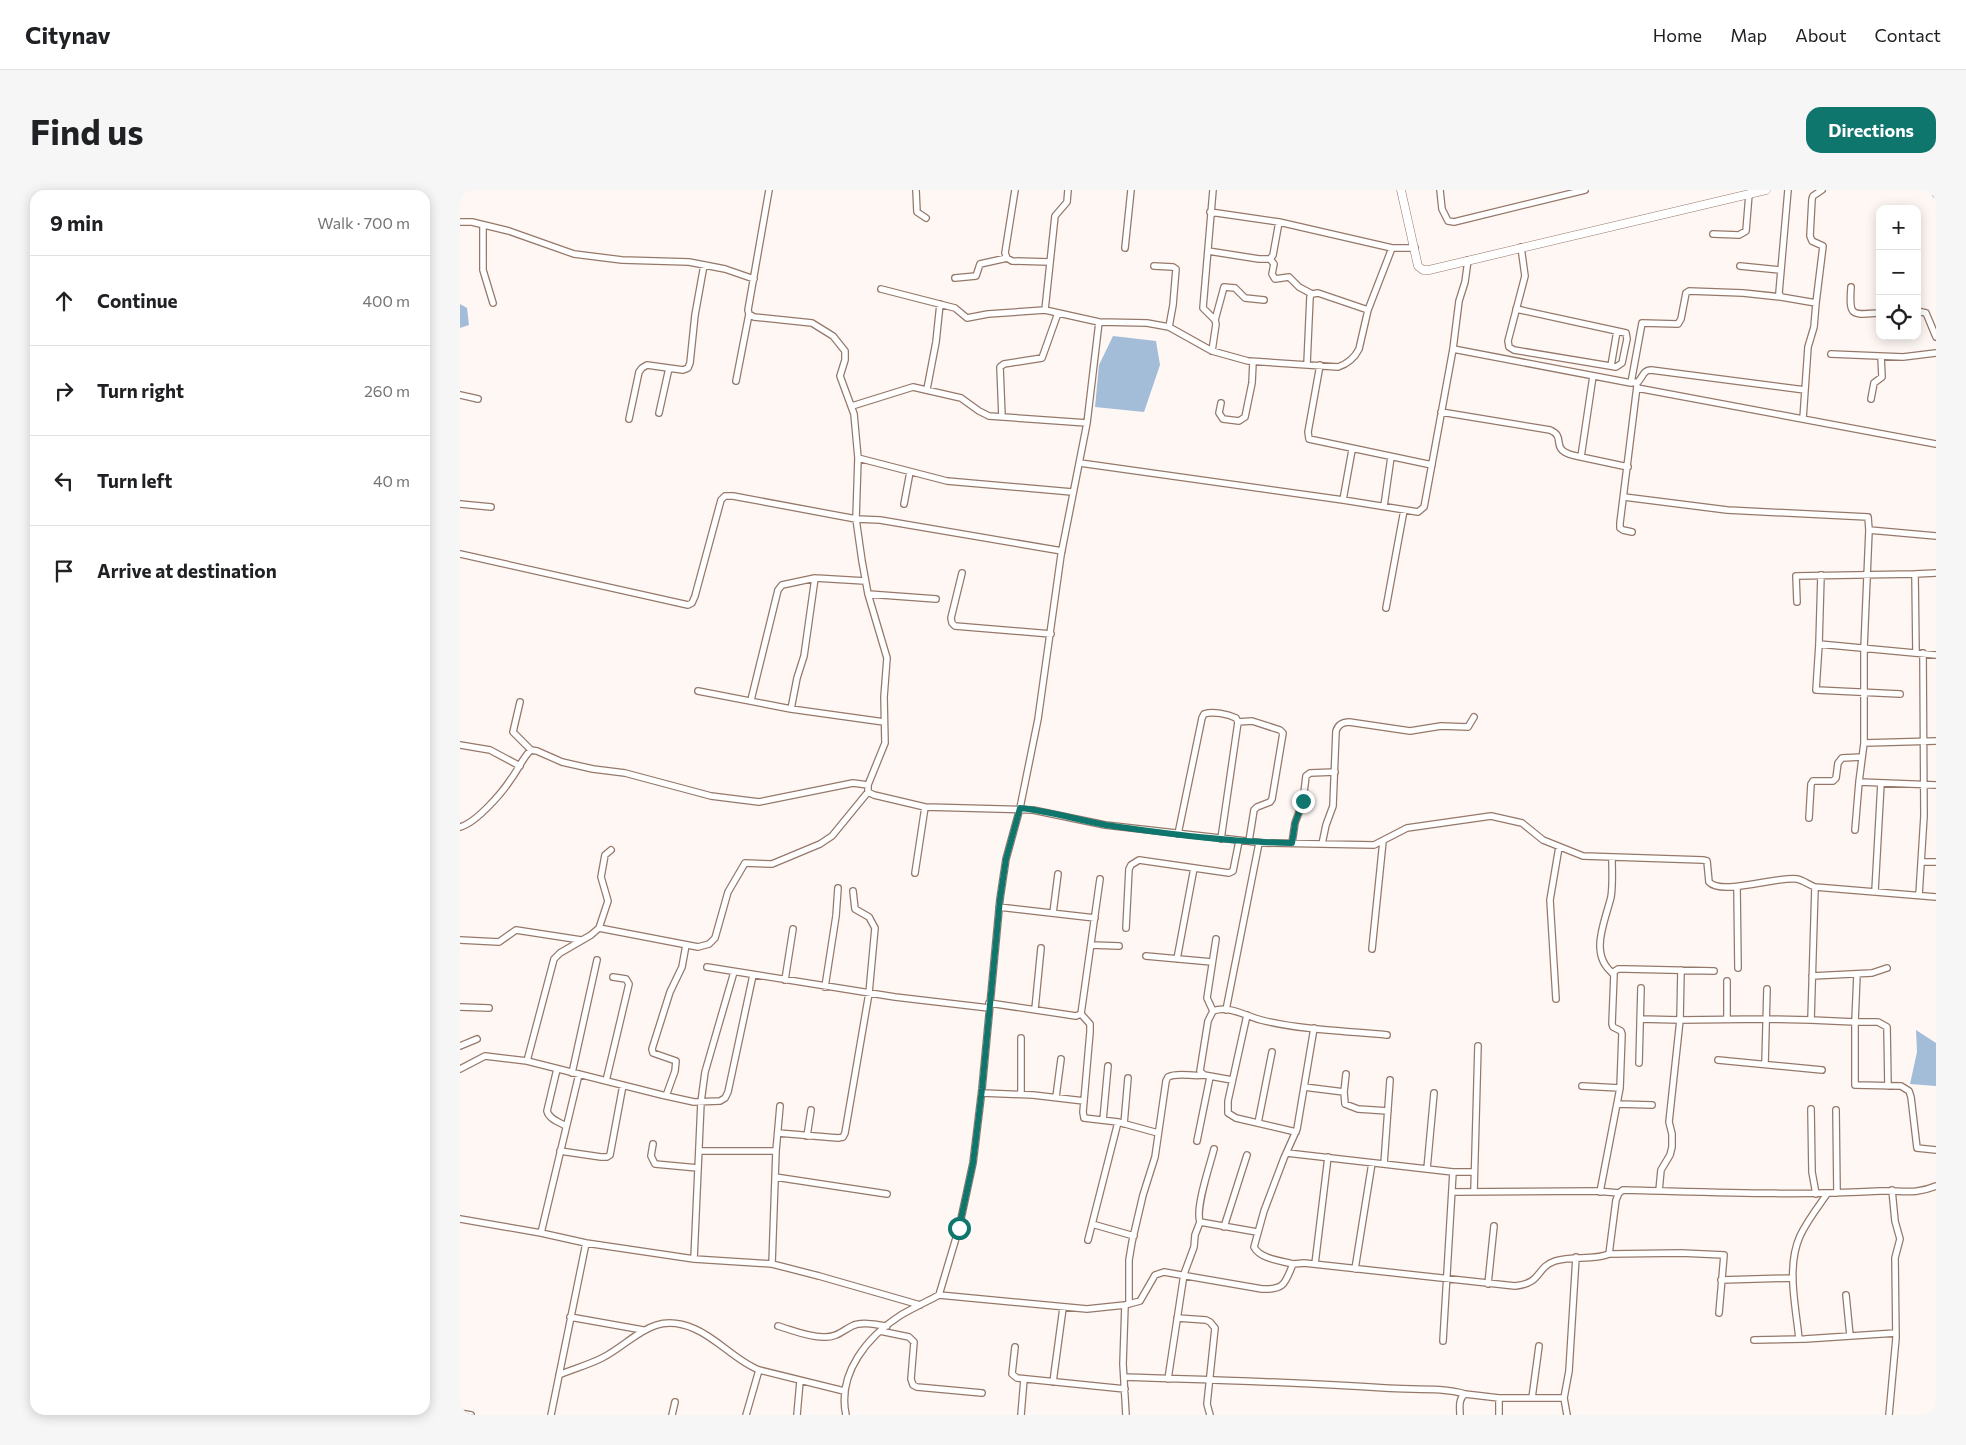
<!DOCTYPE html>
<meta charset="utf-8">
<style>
:root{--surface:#fff;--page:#f6f6f6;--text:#202124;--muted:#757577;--line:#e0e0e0;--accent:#0f766e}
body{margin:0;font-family:Commissioner,sans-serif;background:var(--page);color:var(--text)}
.controls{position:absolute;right:15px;top:15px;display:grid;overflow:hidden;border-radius:10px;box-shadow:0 2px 12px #0003}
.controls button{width:45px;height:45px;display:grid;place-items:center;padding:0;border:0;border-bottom:1px solid var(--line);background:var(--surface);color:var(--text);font:25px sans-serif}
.stop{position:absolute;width:15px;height:15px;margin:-11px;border:4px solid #0f766e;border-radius:50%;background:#fff}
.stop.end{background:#0f766e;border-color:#fff;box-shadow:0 1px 5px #0008}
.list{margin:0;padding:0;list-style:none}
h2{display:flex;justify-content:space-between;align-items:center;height:65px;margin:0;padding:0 20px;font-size:21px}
h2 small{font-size:16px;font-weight:400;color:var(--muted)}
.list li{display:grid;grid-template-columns:32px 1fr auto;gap:15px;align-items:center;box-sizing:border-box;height:90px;padding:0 20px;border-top:1px solid var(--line)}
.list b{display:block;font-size:19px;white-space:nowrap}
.list em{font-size:16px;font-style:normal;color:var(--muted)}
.icon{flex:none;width:28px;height:28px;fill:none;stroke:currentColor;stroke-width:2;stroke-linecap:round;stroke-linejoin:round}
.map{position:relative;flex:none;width:1476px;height:1225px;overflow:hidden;border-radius:15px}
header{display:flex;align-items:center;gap:30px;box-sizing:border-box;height:70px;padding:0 25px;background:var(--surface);border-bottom:1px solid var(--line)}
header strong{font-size:24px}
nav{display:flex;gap:28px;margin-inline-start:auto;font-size:18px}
.intro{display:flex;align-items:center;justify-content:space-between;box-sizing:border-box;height:120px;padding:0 30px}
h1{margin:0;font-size:35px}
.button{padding:12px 22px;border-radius:15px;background:var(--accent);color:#fff;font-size:18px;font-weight:700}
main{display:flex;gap:30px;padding:0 30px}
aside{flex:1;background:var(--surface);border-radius:15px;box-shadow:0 2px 12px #0003}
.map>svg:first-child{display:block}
.water{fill:#a3bcd8}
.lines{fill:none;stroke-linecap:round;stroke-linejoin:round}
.street-casing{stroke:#957869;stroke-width:8}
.secondary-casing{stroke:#957869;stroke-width:9}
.street{stroke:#fff;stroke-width:5.5}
.secondary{stroke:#fff;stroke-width:8}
.route{stroke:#0f766e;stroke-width:6}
</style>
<header>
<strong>Citynav</strong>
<nav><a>Home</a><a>Map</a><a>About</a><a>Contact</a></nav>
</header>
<div class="intro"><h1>Find us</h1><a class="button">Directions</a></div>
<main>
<aside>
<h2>9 min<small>Walk · 700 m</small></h2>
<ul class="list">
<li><svg class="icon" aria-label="ahead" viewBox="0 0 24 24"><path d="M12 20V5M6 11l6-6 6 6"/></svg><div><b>Continue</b></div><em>400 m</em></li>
<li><svg class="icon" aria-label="right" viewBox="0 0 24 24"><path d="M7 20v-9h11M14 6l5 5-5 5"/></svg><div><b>Turn right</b></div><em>260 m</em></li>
<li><svg class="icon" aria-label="left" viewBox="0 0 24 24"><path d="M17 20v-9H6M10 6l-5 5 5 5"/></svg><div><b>Turn left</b></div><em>40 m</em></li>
<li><svg class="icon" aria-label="arrive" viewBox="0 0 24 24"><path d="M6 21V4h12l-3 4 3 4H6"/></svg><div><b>Arrive at destination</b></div></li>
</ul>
</aside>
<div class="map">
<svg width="1476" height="1225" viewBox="0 0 1476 1225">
<rect width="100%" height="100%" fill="#fef7f4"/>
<path class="water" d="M0,114L7,118L9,135L0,138Z
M653,146L696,151L700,175L684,222L635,217L639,175Z
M1456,840L1476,853V896L1450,894L1457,862Z"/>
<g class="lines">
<g class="street-casing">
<path id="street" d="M309,0L288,120L289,124L294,127L352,133L373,146L385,161V170L380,186L394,224L398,268L396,329L402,371L408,404L427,468L424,507L425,553L408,595V602L414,605L465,617L573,620L645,635L804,653L914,655L947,638L1031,626L1062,633L1083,650L1123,666L1243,670L1247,671L1249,692C1262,706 1317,686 1337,689C1343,690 1349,695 1355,697L1476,707
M456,0L457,22L466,28
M555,0L545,63L547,68L552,71L589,72
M980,0L982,19L988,31L994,32L1125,0
M1475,0L1476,4
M750,22L819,32L932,58H955
M0,32H12L49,41L114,64L162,70L229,72L265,79L294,89
M23,35V80L33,113
M1253,44L1279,45L1286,41L1289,4
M665,58L671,0
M748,61L799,69H810L813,65L819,32
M810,69L814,74L812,84L815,89L829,87L839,97L852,104
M694,76L713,77L716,79L713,115L709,137
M1280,76L1320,80
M495,88L516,86L520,74L547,68
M1391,97C1389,127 1391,125 1420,123
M421,99L495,118L507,128L528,124L585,120L639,132L687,133L709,137L752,161L788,171L878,177C887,174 895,167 899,159L908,120L932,58
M1356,113L1363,56L1352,51L1350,46L1352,9L1353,6L1362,0
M1056,119L1166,143L1167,149L1162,173L1156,177L1054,160L1049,157L1048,151L1065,86L1061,57
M585,120L595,26L607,12L608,0
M1457,121L1466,123L1476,147
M755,130L764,97L775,98L785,108L804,110
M993,159L1171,193L1178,192C1183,187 1183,180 1191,180L1345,200L1348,157L1354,137L1356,113L1321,107L1319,103L1328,0
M752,161L756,134L755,130L743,118L753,0
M1371,164L1443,167L1476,163
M847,174L850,107L852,104L858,103L908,120
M860,175L848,242L849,249L972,275
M1151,176L1157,141
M1133,186L1121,267L1168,277
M276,191L289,124
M1171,193L1182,133L1218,134L1221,129L1226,103L1229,101L1283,103L1321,107
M1177,198L1476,254
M467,199L476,152L480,114
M0,205L18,209
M1411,209L1414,193L1422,187L1421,167
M761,213L759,223L763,229L779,231L785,227L792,193L793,172
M392,216L453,197L501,208L519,221L529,226L627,233
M981,222L1090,240C1109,248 1085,261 1121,267
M199,223L209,178
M542,227L540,177L544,174L582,168L598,123
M169,229L179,182L182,178L187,175L223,180L228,178L230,173L235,125L244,75
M1343,229L1345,200
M398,268L487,291L612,302
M620,273L883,310L958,322L964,317L965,312L993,159L999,111L1005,92L1008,70
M1164,307L1267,320L1408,327L1409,340L1404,458V553L1399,592L1476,595
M883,310L892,260
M0,314L31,317
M444,314L450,282
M924,316L931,267
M1409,340L1476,346
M1172,342L1163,340L1160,338V333L1177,196
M0,364L228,415L232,413L235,406L261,310L265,306H273L396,329L420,330L602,361
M502,383L491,428L492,433L495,436L591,444
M1361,385L1359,454L1356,500L1440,504
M408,404L476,409
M1337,412L1336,386L1455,384
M926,418L944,320
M1359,454L1476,465
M1456,462L1455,384L1476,383
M238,501L331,519L424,532
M291,510L318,400L322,395L355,388L405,391
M60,512L53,542L71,560
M331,519L337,488L344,466L355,388
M778,532L792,531L820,540L823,543L812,609L810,612L797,617L794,620L789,651
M1404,553L1476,551
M0,555L30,560L60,576
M1349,628L1351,594L1353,591H1373L1376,588L1378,573L1382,568L1402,567
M0,637C16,633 42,603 51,589C58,580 63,567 71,560L77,561L102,572L133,579L165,583L251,606L299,612L393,593L408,595
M1395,640L1399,592
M718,644L742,528L744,524C753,521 768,524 776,528L778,532L761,649
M832,653L835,633L843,611L846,586L850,583L875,582
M862,654L866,635L873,616L876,541C878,535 882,532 889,532L950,541L981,536L1008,537L1014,527
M1461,672H1476
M455,683L465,617
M1277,697L1278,778
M1415,701L1421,593
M1459,705L1464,626L1463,463
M539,717L635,728
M593,723L598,684
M139,738L238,757L249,754L255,748L268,702L285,673L312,674L360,654L372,646L408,602
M666,738L669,679L671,675L679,670L769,683L773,681L779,651
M0,750L39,752L56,740L121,750
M631,755L659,756
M912,759L923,651
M686,766L752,772
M717,769L734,678
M247,777L435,807L529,818
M1152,783L1158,779H1165L1254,781
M1397,784L1395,832H1418L1427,837L1428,896
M1352,786L1412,783L1427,778
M325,790L333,739
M1267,791V829
M365,797L376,726L378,698
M1096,809L1090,710L1099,657
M529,813L616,826L621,824L640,689
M0,817L29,818
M575,819L581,758
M766,820L799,653
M753,821L747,808L756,749
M621,824L630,834V842L623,922L624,928L658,932L698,943
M787,825L768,911V923L776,928L836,942
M1180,829L1220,830L1221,780
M1351,830L1395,832V895L1441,896L1449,901L1451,907L1457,958L1476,960
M561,848V904
M0,856L17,849
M1258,870L1362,880
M67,871L202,905L234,912L260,911L265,908L268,902L293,785
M1179,873L1181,798
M1305,874L1307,799
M0,879L25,866L67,871L94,769L100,763L131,745L139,738L148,711L141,687L145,665L151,660
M97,879L87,921C89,929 99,932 106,936
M112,883L137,770
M886,884L884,902L885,914L898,919L928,921
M772,890L744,885L740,881L748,831L753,821C768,815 786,826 801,830C842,840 885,841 927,845
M146,891L169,794L166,789L153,787
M1122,896L1160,898
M844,897L884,902
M522,903L573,905L624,911
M206,906L215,881L216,871L193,863L192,859L210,802L222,777L226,755
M596,907L601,869
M1157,914L1192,915
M1351,919L1352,982L1356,1004
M1376,920L1377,1003
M643,930L648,876
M798,933L812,862
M664,934L668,888
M318,943L378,948L383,947L385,943L409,803L415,738L409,727L395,719L393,701
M347,946L351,920
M737,951L750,887
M193,954L191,966L195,974L238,978
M754,959C750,975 735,1018 740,1032L797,1042
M100,961L141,967H147L150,965L163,895
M239,961H316
M827,963L993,982H1014
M924,974L930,890
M967,979L974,903
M315,987L427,1004
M1014,1001L1018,856
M1199,1001L1201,980L1210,965L1212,957V944L1209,932L1220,830L1306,829L1351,830L1355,697
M993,1002L1136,1001L1159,1003
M1140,1002L1160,898L1162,844L1161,841L1153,837L1152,834L1154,784C1128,765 1145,732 1151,707C1153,695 1152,680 1152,667
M0,1029L81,1043L126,1053L234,1069L312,1074L359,1086L460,1115
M632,1034L674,1046
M764,1037L787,965
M81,1043L119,884
M628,1050L658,932
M1149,1064L1221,1063L1264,1065L1259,1123
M234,1069L241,912L245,882L274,782
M312,1074L316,961L320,916
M833,1074C822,1071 800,1069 794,1057L804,1021L824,968L837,939L854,838
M855,1074L868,967
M895,1079L912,973
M1261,1090L1333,1088
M1028,1094L1034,1036
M479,1105L627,1119L665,1115L680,1111L695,1085L704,1082L802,1099C825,1100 825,1093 833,1074L844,1073L1055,1096C1083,1093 1075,1078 1095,1071C1113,1065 1132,1071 1149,1064L1156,1010L1159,1003L1163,1000C1249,1002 1334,1006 1420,1001C1441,1000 1455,1005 1476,996
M1386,1105L1390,1146
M669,1114V1070L672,1052L683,1005L695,967L706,891L708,887C718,882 732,887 744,885
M665,1115L663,1174L666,1225
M110,1127L183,1140
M717,1128L746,1130L750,1132L755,1138L747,1214L750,1225
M318,1136C332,1140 348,1147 363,1147C376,1148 382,1141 392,1136C402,1131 416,1135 427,1136
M420,1141L449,1147L454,1152L451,1189L453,1195L457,1197L522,1203
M1339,1149C1336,1117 1326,1077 1340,1046C1347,1031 1358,1017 1367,1004
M1294,1150L1345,1149L1436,1143
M983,1151L993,982
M555,1157L552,1184L557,1188L665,1199
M99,1185C113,1179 128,1175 142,1168C175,1151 192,1120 235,1139C258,1149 276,1171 299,1180L384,1201
M664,1187C751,1190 838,1192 925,1198C950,1200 982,1197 1005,1204
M708,1189L724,1084L734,1057L735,1045L740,1032
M593,1192L603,1118
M1072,1208L1079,1156
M0,1223L11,1225
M91,1225L126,1053
M212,1225L215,1212
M286,1225L299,1180
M337,1225L340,1191
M386,1225C377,1183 408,1146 441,1125C453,1118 466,1112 479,1105L499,1038L513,973L522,899L540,709L546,669L560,618L578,529L601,365L627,233L639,132
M561,1225L564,1189
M1000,1225C1000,1218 998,1209 1005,1204L1039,1208H1104
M1039,1225V1208
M1107,1225L1104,1208L1109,1181L1116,1067
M1429,1225L1436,1148L1435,1068L1440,1049L1435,1031L1432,1000"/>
</g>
<g class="secondary-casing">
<path id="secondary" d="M941,0L958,76L963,80H969L1306,0"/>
</g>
<use href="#street" class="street"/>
<use href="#secondary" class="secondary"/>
</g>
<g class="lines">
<path class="route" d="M499,1038L513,973L522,899L540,709L546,669L560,618C589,621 618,630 646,635C708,644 770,652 832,653L835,633L843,611"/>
</g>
</svg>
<div class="controls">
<button>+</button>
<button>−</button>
<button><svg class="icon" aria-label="locate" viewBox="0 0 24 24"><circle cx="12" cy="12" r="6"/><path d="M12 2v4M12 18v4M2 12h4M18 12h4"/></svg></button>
</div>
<div class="stop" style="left:499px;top:1038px"></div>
<div class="stop end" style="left:843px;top:611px"></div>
</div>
</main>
